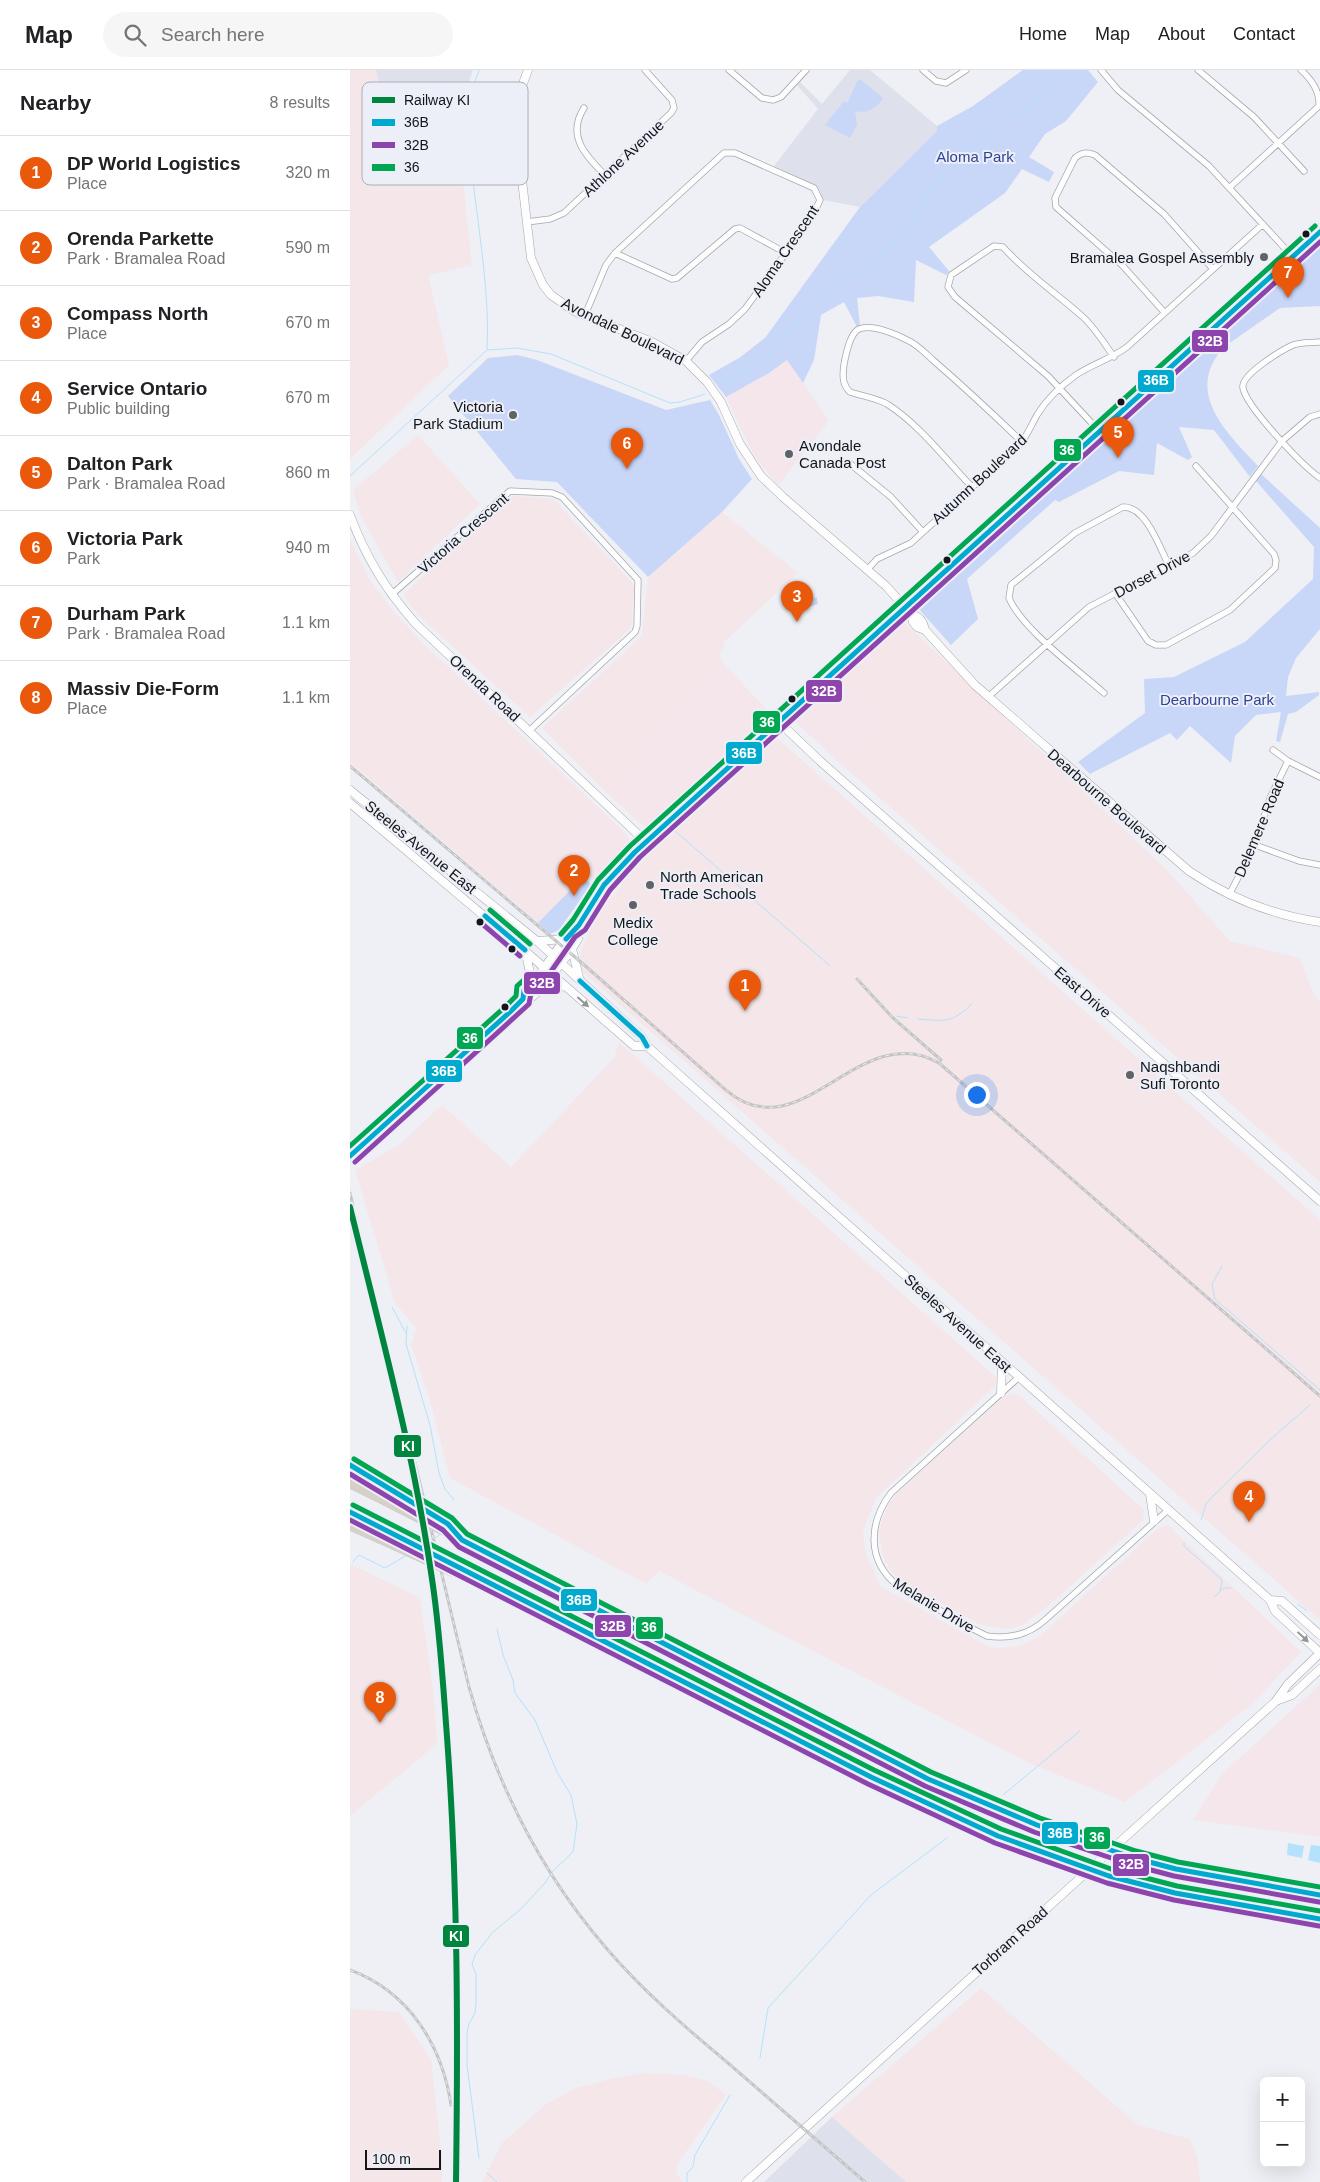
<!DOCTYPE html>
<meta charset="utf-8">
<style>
:root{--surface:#fff;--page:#f6f6f6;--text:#202124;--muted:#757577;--line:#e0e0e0;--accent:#ea580c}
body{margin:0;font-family:Arial,sans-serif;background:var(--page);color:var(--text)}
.controls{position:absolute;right:15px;bottom:15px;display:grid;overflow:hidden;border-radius:8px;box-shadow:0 5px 20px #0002}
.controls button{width:45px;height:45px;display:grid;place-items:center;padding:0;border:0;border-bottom:1px solid var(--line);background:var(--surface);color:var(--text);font:25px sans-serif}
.scale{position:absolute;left:15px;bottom:12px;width:76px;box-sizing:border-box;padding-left:5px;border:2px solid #131518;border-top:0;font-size:14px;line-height:18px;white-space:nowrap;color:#131518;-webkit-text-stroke:4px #eceff8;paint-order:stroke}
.you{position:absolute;left:626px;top:1024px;width:18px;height:18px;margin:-12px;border:4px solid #fff;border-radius:50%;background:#1a73e8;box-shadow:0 0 0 8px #1a73e833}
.badge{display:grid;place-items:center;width:32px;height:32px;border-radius:50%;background:var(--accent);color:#fff;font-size:16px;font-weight:700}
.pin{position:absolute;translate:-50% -41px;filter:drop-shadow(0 1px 2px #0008)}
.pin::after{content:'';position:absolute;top:26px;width:18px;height:15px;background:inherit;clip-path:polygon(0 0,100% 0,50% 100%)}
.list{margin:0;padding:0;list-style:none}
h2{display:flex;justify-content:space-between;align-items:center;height:65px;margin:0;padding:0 20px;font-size:21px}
h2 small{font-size:16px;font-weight:400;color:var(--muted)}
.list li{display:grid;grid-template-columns:32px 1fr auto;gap:15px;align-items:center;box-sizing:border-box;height:75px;padding:0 20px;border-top:1px solid var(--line)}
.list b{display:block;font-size:19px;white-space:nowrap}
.list p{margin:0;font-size:16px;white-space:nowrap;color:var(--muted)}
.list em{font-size:16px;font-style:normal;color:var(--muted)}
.icon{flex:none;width:28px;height:28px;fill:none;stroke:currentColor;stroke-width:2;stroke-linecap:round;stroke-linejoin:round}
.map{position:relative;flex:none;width:970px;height:2112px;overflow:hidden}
header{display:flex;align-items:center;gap:30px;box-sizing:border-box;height:70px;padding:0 25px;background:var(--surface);border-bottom:1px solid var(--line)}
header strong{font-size:24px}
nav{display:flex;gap:28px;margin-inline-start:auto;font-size:18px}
.search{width:350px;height:45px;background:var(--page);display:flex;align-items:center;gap:12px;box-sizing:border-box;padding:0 18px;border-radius:28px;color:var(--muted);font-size:19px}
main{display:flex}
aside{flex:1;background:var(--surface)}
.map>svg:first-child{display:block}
.commercial{fill:#f4e6eb}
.industrial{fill:#f4e6e9}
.built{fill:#dee1eb}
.green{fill:#c8d6f8}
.water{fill:#b4e1fb}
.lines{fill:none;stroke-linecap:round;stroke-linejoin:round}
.stream{stroke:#b4e1fb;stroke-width:1}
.street-casing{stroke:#a6a7ab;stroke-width:7}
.secondary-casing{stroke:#a6a7ab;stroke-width:9}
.highway-casing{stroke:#cacbcd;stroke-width:11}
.street{stroke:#fdfdfe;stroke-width:5.5}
.secondary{stroke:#fdfdfe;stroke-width:8}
.highway{stroke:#d7d0c9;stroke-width:10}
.rail-casing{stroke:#c4c4c5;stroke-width:3}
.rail{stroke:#eceff8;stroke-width:1;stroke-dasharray:4;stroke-linecap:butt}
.secondary-bridge-casing{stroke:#a6a7ab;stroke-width:9;stroke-linecap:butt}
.highway-bridge-casing{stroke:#cacbcd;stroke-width:11;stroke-linecap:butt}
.secondary-bridge{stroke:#fdfdfe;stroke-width:8}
.highway-bridge{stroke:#d7d0c9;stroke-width:10}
.bus-1-casing{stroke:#eceff8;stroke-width:9}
.bus-2-casing{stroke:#eceff8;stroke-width:9}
.bus-3-casing{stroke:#eceff8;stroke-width:9}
.bus-1{stroke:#00a9ce;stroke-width:5}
.bus-2{stroke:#8e44ad;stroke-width:5}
.bus-3{stroke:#00a651;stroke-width:5}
.rail-1-casing{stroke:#eceff8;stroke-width:10}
.rail-1{stroke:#00853f;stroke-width:6}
.oneway{fill:#949596}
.bus-dot{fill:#131518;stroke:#eceff8;stroke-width:2}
.poi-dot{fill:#606265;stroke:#eceff8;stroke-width:2}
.labels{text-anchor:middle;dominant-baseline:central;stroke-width:4;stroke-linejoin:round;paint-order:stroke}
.park-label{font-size:15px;fill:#2f4594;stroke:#eceff8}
.street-label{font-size:15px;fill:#131518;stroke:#eceff8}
.poi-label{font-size:15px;fill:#131518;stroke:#eceff8;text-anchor:start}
.key{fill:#eceff8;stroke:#abaeb5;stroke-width:1}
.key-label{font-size:14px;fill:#131518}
.line-badge{stroke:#eceff8;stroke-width:2}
.badge-label{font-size:14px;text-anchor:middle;font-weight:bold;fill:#fff}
</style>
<header>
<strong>Map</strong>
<div class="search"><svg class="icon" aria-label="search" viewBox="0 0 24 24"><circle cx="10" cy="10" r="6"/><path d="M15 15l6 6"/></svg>Search here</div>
<nav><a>Home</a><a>Map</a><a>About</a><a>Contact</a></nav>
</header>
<main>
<aside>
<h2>Nearby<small>8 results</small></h2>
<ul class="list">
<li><span class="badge">1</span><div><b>DP World Logistics</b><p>Place</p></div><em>320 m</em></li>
<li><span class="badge">2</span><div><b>Orenda Parkette</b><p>Park · Bramalea Road</p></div><em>590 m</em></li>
<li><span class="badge">3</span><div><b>Compass North</b><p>Place</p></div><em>670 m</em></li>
<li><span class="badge">4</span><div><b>Service Ontario</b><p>Public building</p></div><em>670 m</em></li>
<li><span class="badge">5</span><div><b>Dalton Park</b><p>Park · Bramalea Road</p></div><em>860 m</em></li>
<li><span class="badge">6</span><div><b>Victoria Park</b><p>Park</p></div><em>940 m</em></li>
<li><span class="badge">7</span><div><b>Durham Park</b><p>Park · Bramalea Road</p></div><em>1.1 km</em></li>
<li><span class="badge">8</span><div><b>Massiv Die-Form</b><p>Place</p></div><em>1.1 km</em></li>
</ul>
</aside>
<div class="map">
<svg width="970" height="2112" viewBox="0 0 970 2112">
<rect width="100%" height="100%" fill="#eff0f5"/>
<path class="commercial" d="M437,289L479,351L428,416L403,384L376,327L419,303Z
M373,595H375L421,644L298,757L292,755L260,726L294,689L282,678Z
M495,604L544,649L493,696L444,651Z
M248,737L276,764L280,771L277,778L257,795L245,809H243L209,779Z
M911,1544L951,1582L901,1635L859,1592Z
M970,1614V1767L843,1750L872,1704Z"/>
<path class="industrial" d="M0,0H26L45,79L108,64L122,195L80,205L79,208L99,295L0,389Z
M68,365L130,434L48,512L11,447L3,420Z
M164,426L203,429L280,510L284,517L282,552L279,560L180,647L68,545L53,525L158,428Z
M372,442L448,503L373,573L375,576L369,584L375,595L283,678L294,689L260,726L192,658L292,566L298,507Z
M0,468L19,509L44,542L75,575L248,737L209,779L237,804L188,853L0,692Z
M555,553L817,800L880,871L950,888L964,925L970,931V1112L493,696L544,649L495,604Z
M426,667L970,1150V1550L234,903L231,897L230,882L247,846L273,813L321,760Z
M269,972L647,1308L645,1316L526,1428L513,1461L516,1484L530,1516L639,1577L649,1578L670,1576L690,1566L807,1459L818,1455L911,1544L859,1592L901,1635L775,1732L681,1694L309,1501L296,1514L100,1408L80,1330L61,1275L66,1258L45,1233L5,1100L49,1075L92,1035L161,1097L264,988Z
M662,1324H668L794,1440L793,1450L704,1531L673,1555L657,1559L631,1555L552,1513L541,1501L533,1487L529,1461L537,1436L548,1422L655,1326Z
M0,1494L70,1528L84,1627L87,1674L0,1746Z
M631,1918L788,2055L840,2069L847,2087L850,2112H556L482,2047Z
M0,1939L49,1942L81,1989L92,2089V2112H0Z
M293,2003L334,2005L358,2011L376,2025L326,2096L328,2106L332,2112H132L152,2073L195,2035L226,2018L264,2008Z"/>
<path class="built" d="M26,0H123L117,17L108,64L45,80Z
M500,0H520L587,56V61L510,137L473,130L470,121L464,116L424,96L468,39L447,15L450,12L472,34Z
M482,2047L556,2112H414Z"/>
<path class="green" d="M673,0H738L748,12L716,51L695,64L679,87L704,102L699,112L672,99L655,123L579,177L599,201L596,205L566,190L564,232L528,226L507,228L510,256L507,257L494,232L471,245L464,290L453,313L437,290L419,303L376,327L359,305L389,288L415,268L510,137L587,61V56L623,36Z
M508,10H511L533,28C526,39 517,44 505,41L507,55L500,68L475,55L494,31L497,33Z
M970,170V236L930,238L874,277C833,322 877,363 908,396L900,407L864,360L829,357L842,387L838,390L807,373L804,405L769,401L709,432L705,430L617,509L628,549L601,575L567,537L607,498Z
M167,285L187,290L316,340L360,330L369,345L389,389L402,409L372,442L298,507L207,412L166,409L98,326L138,288Z
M911,404L970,458V559L946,588L938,607L936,626L969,622V625L946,642L938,644L930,672L926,671L931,642L906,645L885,666L881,693L840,656L827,670L820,663L740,704L728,692L795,643L794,609L824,607L895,572L963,509L964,477L906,411Z
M459,527L467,528L468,534L455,538L451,534Z
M233,807L241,814L209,860L200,864L188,853Z"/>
<path class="water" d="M938,1773L954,1776L952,1788L937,1785Z
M961,1775L970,1776V1793L958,1790Z"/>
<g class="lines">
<path class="stream" d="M129,0C110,51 119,69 124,119C130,169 140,230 137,279
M369,316L407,295L419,286L458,237L475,221L510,200L551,169L586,112L609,87L725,0
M0,406L137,280L167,278L201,284L320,333L330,332L355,324
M325,761L479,895
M198,852L212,837
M546,946L558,948
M568,949C596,951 600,954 622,934
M872,1196L862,1214L865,1229L970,1320
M42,1237L56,1263
M57,1256L56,1274L80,1355L89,1403L95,1419L104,1430
M851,1450L856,1434L861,1428L921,1369L960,1335
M834,1473V1476L871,1509L872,1512L870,1520
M74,1475L91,1464
M3,1492L9,1485L35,1498L57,1485
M864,1527L874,1518H881
M948,1534L957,1541
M653,1725L730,1661
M410,1988L418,1938L521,1825L597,1768
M129,2088L117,1995V1962L119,1954L125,1943L126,1933V1904L122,1894L125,1885L142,1863L172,1838L195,1813L202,1802L223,1782L227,1754L221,1725L207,1702L185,1650L165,1623L163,1610L153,1585L147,1559
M137,2103L147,2112
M337,2112V2103L343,2097L345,2085L380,2025"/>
<g class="street-casing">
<path id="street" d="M379,0L412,28L423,30L431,27L456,0
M573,0L586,11L596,13L616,0
M751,0L768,20L859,96L943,187
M848,0L904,47L954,101
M234,38C216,66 236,86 255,105
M879,118L969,36C970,21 961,9 951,0
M177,152L200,149L214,143L321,43L324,38L322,30L295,0
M265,183L322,209L327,208L385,159L390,158L436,183
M814,242L772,195L706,137L705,128L725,88C732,82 737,82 745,85L814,144L863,199
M235,245L256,195L265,183L374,83H385L464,118L470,130L462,147L395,239L379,254L352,272L336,291
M970,272C961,273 952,272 943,275C932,280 890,305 893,318C897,338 953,396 970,408
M750,362L698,306L605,227L598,217L601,205L644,176L653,177C677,204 706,223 733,247C745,258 754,273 764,287
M498,392L541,427L573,462
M622,417C596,390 569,354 537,334C526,328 512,326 500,322C497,319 495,316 494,312C491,302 498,264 509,259C522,254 545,264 557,270C567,274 576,284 584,291C614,317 643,344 672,372
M517,500L527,489L561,473L672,372C678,363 682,354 687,345C696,330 712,315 726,305C742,294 761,289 777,277L913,154
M765,523L798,571L806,575H816L880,540L925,498L926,490L924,484L846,396
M41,525L160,421L202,423L212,427L288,510L287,556L285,562L180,660
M754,623C728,600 672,559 659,528L661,515L725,463L773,437C796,436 810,478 819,496
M638,627L739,537L843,483L861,466L932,371L960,347L970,344
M923,680L938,691L970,707
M905,775L949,791L970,795
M879,825L905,775L920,728L938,691
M669,1307L541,1423C519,1452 516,1490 547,1515C558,1525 573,1531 586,1538C603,1548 620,1558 637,1566C660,1569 678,1565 695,1550L818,1440"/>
</g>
<g class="secondary-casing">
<path id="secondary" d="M178,0L166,32V58L181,188L193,215L201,225L224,241L302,272L336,291L357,312L371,332L390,374L411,406L433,427L536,516L561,544L563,552L567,557L575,560
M0,445C16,488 36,520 66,554L296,772
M561,544C570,547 573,551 575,560L625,615L839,801C879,828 922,845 970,852
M429,652L470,691L970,1131
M0,720L187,871L292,967L297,976L920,1530L925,1541L970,1583
M0,733L166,873L284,976H297
M187,871L216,869
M222,879L230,911
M175,880L182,912
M189,921L215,916
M173,929L181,928L189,921L220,882L228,869L229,855
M0,1086L173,929L174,920L189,905L220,862L229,855L254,815L285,782L970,162
M651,1323L652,1292
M800,1424L804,1451
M920,1530L932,1531L970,1565
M926,1631L942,1625L970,1599
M772,1770L925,1632L938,1614L970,1583
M396,2112L728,1810"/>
</g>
<g class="highway-casing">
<path id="highway" d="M0,1395L30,1413
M0,1413L35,1430
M0,1442L40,1462
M0,1455L43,1474
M112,1470L578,1709L687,1755L784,1788L826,1799L970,1825
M120,1503L521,1707L648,1766L759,1806L825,1823L970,1849"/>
</g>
<use href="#street" class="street"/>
<use href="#secondary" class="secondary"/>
<use href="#highway" class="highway"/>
<g class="rail-casing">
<path id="rail" d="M0,696L232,893L376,1020C451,1084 509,947 589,993L970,1326
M507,909L542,947L591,990
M0,1123L119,1617C146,1713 191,1803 257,1879C293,1921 335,1957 378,1993C424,2033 469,2072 515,2112
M0,1900C59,1922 92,1975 101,2035"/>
</g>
<use href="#rail" class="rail"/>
<g class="secondary-bridge-casing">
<path id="secondary-bridge" d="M728,1810L772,1770"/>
</g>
<g class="highway-bridge-casing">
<path id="highway-bridge" d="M30,1413L98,1454L112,1470
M35,1430L107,1467
M40,1462L120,1503
M43,1474L104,1502"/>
</g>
<use href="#secondary-bridge" class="secondary-bridge"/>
<use href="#highway-bridge" class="highway-bridge"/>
<g class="bus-1-casing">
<path id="bus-1" d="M135,846L175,880
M216,869L229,855L254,815L285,782L970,162
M230,911L292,967L297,976
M0,1086L161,941L173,929L174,920L182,912
M0,1395L98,1454L112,1470L578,1709L687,1755L784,1788L826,1799L970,1825
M0,1442L521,1707L648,1766L759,1806L825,1823L970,1849"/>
</g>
<g class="bus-2-casing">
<path id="bus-2" d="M130,852L170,886
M5,1092L179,934L181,923L195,910L225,867L235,860L260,820L290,787L970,172
M0,1404L93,1460L109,1477L575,1716L684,1762L782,1795L824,1806L969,1832
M0,1450L518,1714L645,1773L757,1813L824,1830L969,1856"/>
</g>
<g class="bus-3-casing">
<path id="bus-3" d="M140,840L180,874
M211,864L223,850L248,810L280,776L965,156
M0,1076L156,936L166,926L167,916L177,907
M4,1389L102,1448L117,1464L581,1702L690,1748L786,1781L828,1792L970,1817
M3,1435L524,1700L651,1759L761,1799L827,1816L970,1841"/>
</g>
<use href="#bus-1" class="bus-1"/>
<use href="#bus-2" class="bus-2"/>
<use href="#bus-3" class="bus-3"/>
<g class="rail-1-casing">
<path id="rail-1" d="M0,1137C30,1260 64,1383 82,1509C90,1561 93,1614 97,1667C108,1815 108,1963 106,2112"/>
</g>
<use href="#rail-1" class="rail-1"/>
</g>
<defs><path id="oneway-solid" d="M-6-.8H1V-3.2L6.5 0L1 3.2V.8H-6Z" transform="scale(1.25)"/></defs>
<g class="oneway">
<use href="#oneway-solid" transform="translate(233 932) rotate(41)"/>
<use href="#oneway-solid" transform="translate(953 1567) rotate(43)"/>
</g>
<g class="bus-dot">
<circle cx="956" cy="164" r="4.5"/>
<circle cx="771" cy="332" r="4.5"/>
<circle cx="597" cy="490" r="4.5"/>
<circle cx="442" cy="629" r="4.5"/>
<circle cx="130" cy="852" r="4.5"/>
<circle cx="162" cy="879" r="4.5"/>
<circle cx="155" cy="937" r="4.5"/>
</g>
<g class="poi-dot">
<circle cx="914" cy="187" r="5"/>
<circle cx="163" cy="345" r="5"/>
<circle cx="439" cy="384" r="5"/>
<circle cx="300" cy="815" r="5"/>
<circle cx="283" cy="835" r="5"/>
<circle cx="780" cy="1005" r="5"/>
</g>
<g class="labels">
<g class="park-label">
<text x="625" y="86">Aloma Park</text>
<text x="867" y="629">Dearbourne Park</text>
</g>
<g class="street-label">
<text transform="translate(273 88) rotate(-43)">Athlone Avenue</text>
<text transform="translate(435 181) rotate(-56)">Aloma Crescent</text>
<text transform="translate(273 261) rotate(26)">Avondale Boulevard</text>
<text transform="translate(629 409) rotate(-43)">Autumn Boulevard</text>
<text transform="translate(113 463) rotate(-41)">Victoria Crescent</text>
<text transform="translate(802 504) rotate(-28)">Dorset Drive</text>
<text transform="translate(135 618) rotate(43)">Orenda Road</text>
<text transform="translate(757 731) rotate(41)">Dearbourne Boulevard</text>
<text transform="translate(909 758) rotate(-67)">Delemere Road</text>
<text transform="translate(71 777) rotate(39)">Steeles Avenue East</text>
<text transform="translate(733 922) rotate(41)">East Drive</text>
<text transform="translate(608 1253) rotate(42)">Steeles Avenue East</text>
<text transform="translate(584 1535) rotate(31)">Melanie Drive</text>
<text transform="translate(660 1871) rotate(-42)">Torbram Road</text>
</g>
<g class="poi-label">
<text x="904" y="187" text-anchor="end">Bramalea Gospel Assembly</text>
<text x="153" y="336" text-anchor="end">Victoria<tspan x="153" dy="17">Park Stadium</tspan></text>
<text x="449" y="375">Avondale<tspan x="449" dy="17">Canada Post</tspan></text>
<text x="310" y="806">North American<tspan x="310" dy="17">Trade Schools</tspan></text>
<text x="283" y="852" text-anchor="middle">Medix<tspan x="283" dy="17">College</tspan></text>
<text x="790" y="996">Naqshbandi<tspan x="790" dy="17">Sufi Toronto</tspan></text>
</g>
</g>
<rect x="12" y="12" width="166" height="103" rx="8" class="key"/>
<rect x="22" y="27" width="23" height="6" fill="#00853f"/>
<rect x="22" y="49" width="23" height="7" fill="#00a9ce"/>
<rect x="22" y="72" width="23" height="6" fill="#8e44ad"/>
<rect x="22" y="94" width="23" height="7" fill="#00a651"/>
<g class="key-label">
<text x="54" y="35">Railway KI</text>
<text x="54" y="57">36B</text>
<text x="54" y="80">32B</text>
<text x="54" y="102">36</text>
</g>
<g class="line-badge">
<rect x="841" y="259" width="38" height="24" rx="5" fill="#8e44ad"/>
<rect x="787" y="299" width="38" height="24" rx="5" fill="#00a9ce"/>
<rect x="703" y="368" width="29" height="24" rx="5" fill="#00a651"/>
<rect x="455" y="609" width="38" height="24" rx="5" fill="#8e44ad"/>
<rect x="402" y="640" width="29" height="24" rx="5" fill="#00a651"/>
<rect x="375" y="671" width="38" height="24" rx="5" fill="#00a9ce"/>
<rect x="173" y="901" width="38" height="24" rx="5" fill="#8e44ad"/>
<rect x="106" y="956" width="28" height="24" rx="5" fill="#00a651"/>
<rect x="75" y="989" width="38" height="24" rx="5" fill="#00a9ce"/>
<rect x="43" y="1364" width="29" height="24" rx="5" fill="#00853f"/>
<rect x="210" y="1518" width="38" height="24" rx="5" fill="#00a9ce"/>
<rect x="244" y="1544" width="38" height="24" rx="5" fill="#8e44ad"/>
<rect x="285" y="1546" width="29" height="24" rx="5" fill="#00a651"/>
<rect x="691" y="1751" width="38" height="24" rx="5" fill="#00a9ce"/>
<rect x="733" y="1756" width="28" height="24" rx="5" fill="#00a651"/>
<rect x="762" y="1783" width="38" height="24" rx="5" fill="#8e44ad"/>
<rect x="92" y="1854" width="28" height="24" rx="5" fill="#00853f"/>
</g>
<g class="badge-label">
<text x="860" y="276">32B</text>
<text x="806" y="315">36B</text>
<text x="717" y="385">36</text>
<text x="474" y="626">32B</text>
<text x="417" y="657">36</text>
<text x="394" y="688">36B</text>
<text x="192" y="918">32B</text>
<text x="120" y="973">36</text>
<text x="94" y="1006">36B</text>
<text x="58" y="1381">KI</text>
<text x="229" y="1535">36B</text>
<text x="263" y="1561">32B</text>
<text x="299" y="1562">36</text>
<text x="710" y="1768">36B</text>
<text x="747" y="1772">36</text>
<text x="781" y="1799">32B</text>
<text x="106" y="1871">KI</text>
</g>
</svg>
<div class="controls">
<button>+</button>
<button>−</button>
</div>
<div class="scale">100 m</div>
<div class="you"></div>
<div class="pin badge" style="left:395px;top:941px">1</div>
<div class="pin badge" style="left:224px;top:826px">2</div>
<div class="pin badge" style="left:447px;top:552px">3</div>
<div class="pin badge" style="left:899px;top:1452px">4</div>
<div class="pin badge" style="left:768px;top:388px">5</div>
<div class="pin badge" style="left:277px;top:399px">6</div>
<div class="pin badge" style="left:938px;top:228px">7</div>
<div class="pin badge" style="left:30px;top:1653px">8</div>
</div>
</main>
